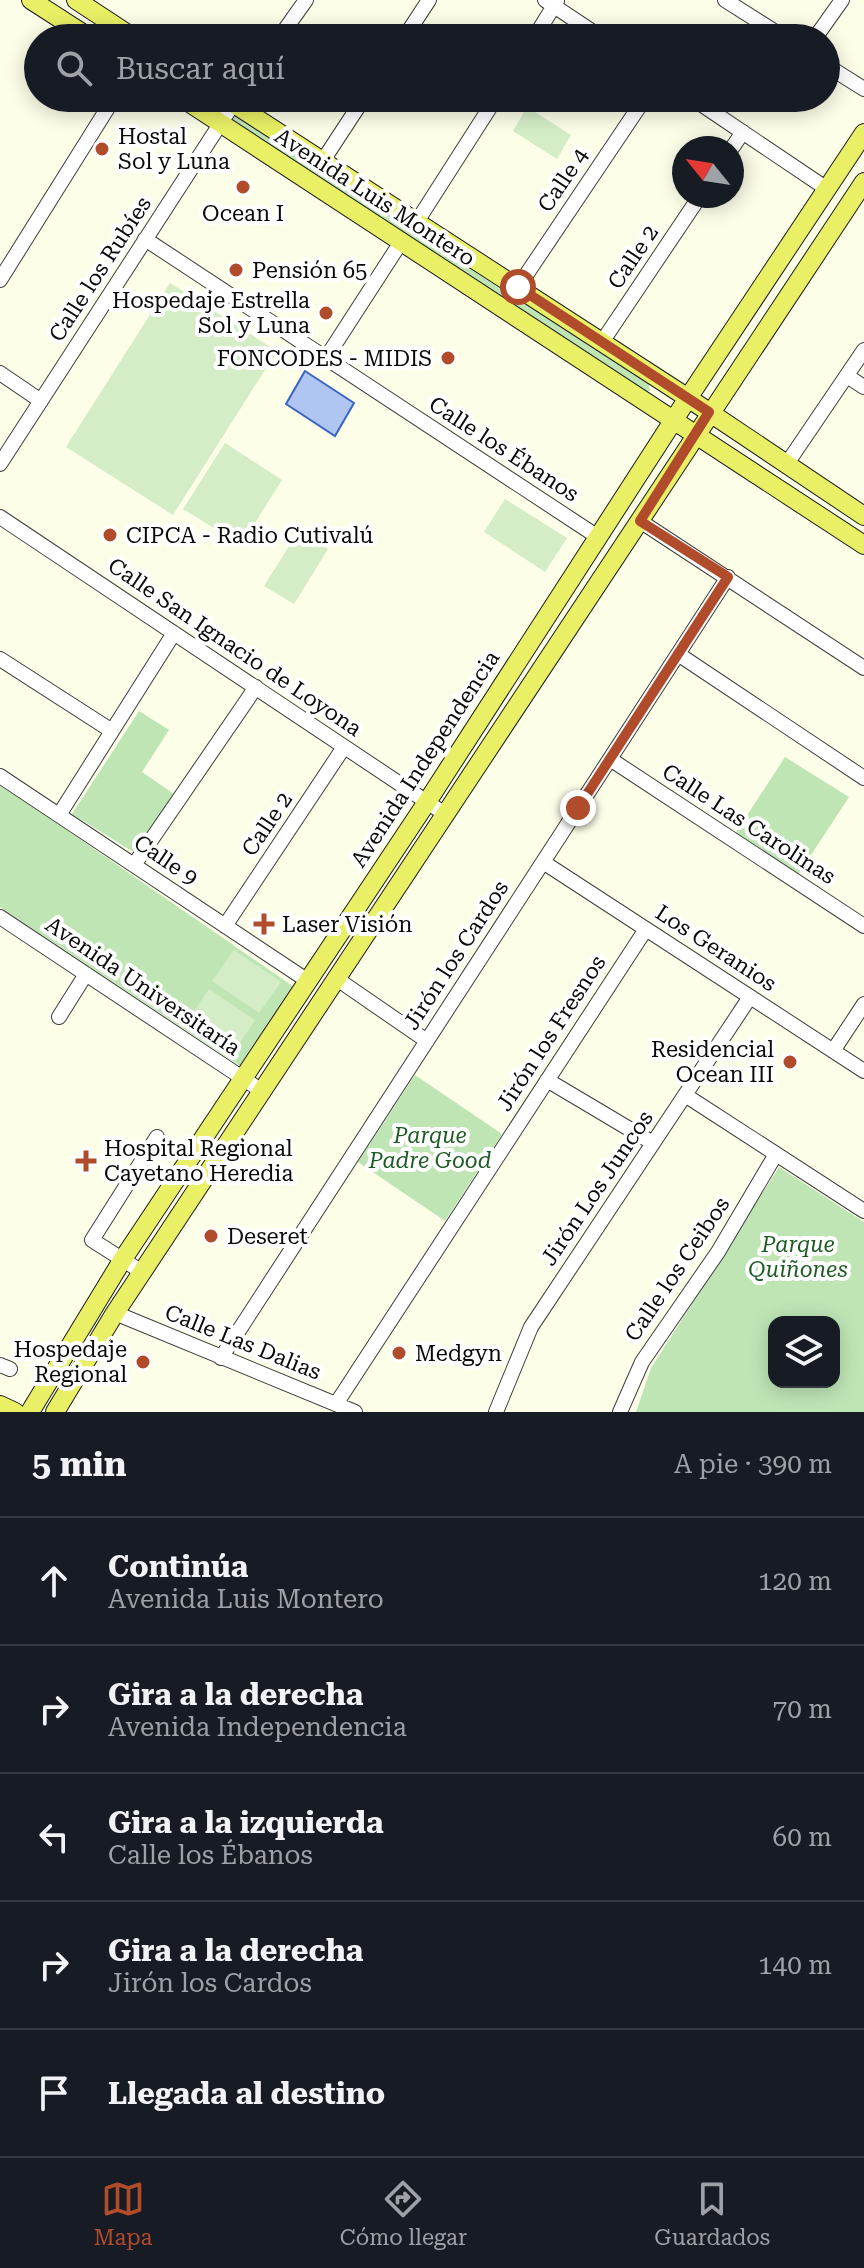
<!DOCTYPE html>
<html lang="es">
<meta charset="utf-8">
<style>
:root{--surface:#171b24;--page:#242831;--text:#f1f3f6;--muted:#9ea1a6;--line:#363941;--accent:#b04c2b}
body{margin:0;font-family:"Roboto Serif",serif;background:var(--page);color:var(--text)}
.controls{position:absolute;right:24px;bottom:24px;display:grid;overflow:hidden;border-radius:16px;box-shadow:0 4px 20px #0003}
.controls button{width:72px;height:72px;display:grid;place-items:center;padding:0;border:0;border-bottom:2px solid var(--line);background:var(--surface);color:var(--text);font:40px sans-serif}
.compass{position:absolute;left:672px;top:136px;width:72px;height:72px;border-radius:50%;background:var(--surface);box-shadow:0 4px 20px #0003;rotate:300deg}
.stop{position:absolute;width:24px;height:24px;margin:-18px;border:6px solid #b04c2b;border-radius:50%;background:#fff}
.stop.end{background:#b04c2b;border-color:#fff;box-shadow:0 2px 8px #0008}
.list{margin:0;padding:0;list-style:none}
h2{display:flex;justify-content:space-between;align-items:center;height:104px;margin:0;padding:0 32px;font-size:34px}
h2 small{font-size:26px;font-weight:400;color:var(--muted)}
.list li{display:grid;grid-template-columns:52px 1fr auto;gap:24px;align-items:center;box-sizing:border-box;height:128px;padding:0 32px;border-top:2px solid var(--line)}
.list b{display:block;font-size:30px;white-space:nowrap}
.list p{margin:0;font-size:26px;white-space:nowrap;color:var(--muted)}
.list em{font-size:26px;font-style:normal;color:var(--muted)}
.icon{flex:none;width:44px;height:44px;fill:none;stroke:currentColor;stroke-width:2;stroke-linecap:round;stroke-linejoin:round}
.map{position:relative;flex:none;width:864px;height:1412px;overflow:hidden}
.search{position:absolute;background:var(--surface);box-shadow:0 4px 20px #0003;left:24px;right:24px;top:24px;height:88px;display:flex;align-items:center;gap:20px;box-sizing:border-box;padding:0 28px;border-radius:44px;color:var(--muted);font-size:30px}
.sheet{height:744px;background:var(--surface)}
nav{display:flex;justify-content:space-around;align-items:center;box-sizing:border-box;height:112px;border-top:2px solid var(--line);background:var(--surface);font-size:22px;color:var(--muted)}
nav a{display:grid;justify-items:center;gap:4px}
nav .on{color:var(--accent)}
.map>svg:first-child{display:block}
.green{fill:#bfe5b5;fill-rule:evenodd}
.pitch{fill:#d4edc6}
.water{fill:#b0c6f2;stroke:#3b65c4;stroke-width:2}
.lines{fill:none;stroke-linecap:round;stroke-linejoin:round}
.minor-casing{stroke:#3d3d3d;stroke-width:16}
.major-casing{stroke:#1b1b1b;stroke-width:20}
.minor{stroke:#fff;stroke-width:14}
.major{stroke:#e9f065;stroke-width:18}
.route{stroke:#b04c2b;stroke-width:10}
.poi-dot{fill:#b04c2b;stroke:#fff;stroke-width:3}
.labels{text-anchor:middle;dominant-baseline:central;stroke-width:8;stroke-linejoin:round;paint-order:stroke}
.poi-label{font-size:22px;fill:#0a0a0a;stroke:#fff;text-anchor:start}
.street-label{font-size:22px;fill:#0a0a0a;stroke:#fff}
.park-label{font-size:22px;font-style:italic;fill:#1f5c25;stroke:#fff}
</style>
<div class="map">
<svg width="864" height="1412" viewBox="0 0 864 1412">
<rect width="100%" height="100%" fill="#fcfee8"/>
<path class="green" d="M236,112L648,381L650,391H640L230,120Z
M139,711L169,730L142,772L174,794L135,853L72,814Z
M785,757L849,797L798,875L735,834Z
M0,784L297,989L243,1068L0,907Z
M415,1075L502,1134L445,1221L358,1162Z
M779,1167L864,1222V1412H636L651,1368ZM774,1322H834V1382H774Z"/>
<path class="pitch" d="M527,107L571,135L557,159L513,131Z
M170,283L277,351L173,515L66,447Z
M225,443L282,480L241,545L183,509Z
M505,499L567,538L545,572L484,532Z
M299,530L328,549L294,604L264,586Z
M234,950L281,982L259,1013L212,981Z
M209,989L255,1020L235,1050L189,1019Z"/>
<path class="water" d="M305,371L354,403L335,436L286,404Z"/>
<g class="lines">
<g class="minor-casing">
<path id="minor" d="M545,0L602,38
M725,0L785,38
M279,38L306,0
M404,38L429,0
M534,38L557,1
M815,38L842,0
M826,65L864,89
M692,98L827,189
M732,148L743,132
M322,162L364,98
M416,223L496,98
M145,239L598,537
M0,280L114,98
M518,287L645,98
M602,342L700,196
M326,358L401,242
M0,373L41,401
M847,376L864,387
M0,464L237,98
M786,465L864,350
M0,517L445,814
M640,521L864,668
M678,654L864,778
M0,659L112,731
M610,759L864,926
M0,776L308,981
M59,815L174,633
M543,862L864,1071
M134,865L256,687
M0,917L262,1091
M225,926L344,747
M337,979L427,1041
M59,1017L86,974
M833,1051L864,1004
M547,1080L653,1143
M685,1095L864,1211
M142,1272L92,1240L157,1137
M115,1313L355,1412
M221,1358L728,577
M0,1365L10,1369
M336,1404L646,929
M496,1412L531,1327L750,997
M620,1412L642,1362L718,1252L776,1154"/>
</g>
<g class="major-casing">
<path id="major" d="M31,0L90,38
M76,0L134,38
M182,98L864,545
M225,98L688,398L864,516
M0,1405L15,1412
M30,1412L123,1259L427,802L688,398L864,133
M55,1412L115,1313L864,182"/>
</g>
<use href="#minor" class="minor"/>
<use href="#major" class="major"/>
</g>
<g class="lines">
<path class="route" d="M518,287L709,412L640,521L728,577L578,808"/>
</g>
<g class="poi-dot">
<circle cx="102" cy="149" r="8"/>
<circle cx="243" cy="187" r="8"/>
<circle cx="236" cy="270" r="8"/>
<circle cx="326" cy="313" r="8"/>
<circle cx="448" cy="358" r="8"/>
<circle cx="110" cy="535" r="8"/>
<path d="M260 912h8v8h8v8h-8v8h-8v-8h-8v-8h8z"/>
<circle cx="790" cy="1062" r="8"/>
<path d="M82 1149h8v8h8v8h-8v8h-8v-8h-8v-8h8z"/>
<circle cx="211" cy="1236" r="8"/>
<circle cx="399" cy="1353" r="8"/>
<circle cx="143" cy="1362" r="8"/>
</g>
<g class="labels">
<g class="poi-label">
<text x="118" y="136">Hostal<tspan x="118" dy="25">Sol y Luna</tspan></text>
<text x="243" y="213" text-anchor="middle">Ocean I</text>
<text x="252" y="270">Pensión 65</text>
<text x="310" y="300" text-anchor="end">Hospedaje Estrella<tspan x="310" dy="25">Sol y Luna</tspan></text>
<text x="432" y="358" text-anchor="end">FONCODES - MIDIS</text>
<text x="126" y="535">CIPCA - Radio Cutivalú</text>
<text x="282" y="924">Laser Visión</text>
<text x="774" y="1049" text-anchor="end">Residencial<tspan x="774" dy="25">Ocean III</tspan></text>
<text x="104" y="1148">Hospital Regional<tspan x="104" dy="25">Cayetano Heredia</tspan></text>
<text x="227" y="1236">Deseret</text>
<text x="127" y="1349" text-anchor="end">Hospedaje<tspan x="127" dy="25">Regional</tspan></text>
<text x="415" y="1353">Medgyn</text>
</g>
<g class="street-label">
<text transform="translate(563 180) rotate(-56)">Calle 4</text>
<text transform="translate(375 197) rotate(33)">Avenida Luis Montero</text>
<text transform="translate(633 257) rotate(-56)">Calle 2</text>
<text transform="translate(100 269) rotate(-57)">Calle los Rubíes</text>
<text transform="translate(504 449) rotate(33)">Calle los Ébanos</text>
<text transform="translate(235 647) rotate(34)">Calle San Ignacio de Loyona</text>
<text transform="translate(425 759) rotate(-57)">Avenida Independencia</text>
<text transform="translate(267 824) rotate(-56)">Calle 2</text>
<text transform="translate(749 824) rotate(33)">Calle Las Carolinas</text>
<text transform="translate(166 860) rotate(34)">Calle 9</text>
<text transform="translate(716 948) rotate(33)">Los Geranios</text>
<text transform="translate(456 955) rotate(-57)">Jirón los Cardos</text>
<text transform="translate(143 986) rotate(34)">Avenida Universitaría</text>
<text transform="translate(551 1033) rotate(-57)">Jirón los Fresnos</text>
<text transform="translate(597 1188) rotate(-56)">Jirón Los Juncos</text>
<text transform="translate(677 1269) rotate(-56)">Calle los Ceibos</text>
<text transform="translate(243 1342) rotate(22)">Calle Las Dalias</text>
</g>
<g class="park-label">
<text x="430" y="1135">Parque<tspan x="430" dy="25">Padre Good</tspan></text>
<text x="798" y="1244">Parque<tspan x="798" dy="25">Quiñones</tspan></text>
</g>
</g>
</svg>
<div class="controls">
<button><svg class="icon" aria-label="layers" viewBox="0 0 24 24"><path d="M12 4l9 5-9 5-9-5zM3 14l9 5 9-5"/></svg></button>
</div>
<svg class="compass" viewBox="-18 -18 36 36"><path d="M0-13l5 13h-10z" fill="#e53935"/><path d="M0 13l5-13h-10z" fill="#9ea1a6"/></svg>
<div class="stop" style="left:518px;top:287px"></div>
<div class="stop end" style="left:578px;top:808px"></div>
<div class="search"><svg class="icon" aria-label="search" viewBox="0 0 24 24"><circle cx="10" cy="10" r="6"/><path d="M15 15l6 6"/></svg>Buscar aquí</div>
</div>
<section class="sheet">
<h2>5 min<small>A pie · 390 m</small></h2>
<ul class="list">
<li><svg class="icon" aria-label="ahead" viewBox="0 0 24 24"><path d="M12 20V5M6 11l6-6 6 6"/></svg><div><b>Continúa</b><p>Avenida Luis Montero</p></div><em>120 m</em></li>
<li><svg class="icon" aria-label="right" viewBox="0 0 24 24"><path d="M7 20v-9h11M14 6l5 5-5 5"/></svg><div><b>Gira a la derecha</b><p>Avenida Independencia</p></div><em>70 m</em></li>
<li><svg class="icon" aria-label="left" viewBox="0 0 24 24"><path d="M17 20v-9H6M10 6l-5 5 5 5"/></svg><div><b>Gira a la izquierda</b><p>Calle los Ébanos</p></div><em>60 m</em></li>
<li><svg class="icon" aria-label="right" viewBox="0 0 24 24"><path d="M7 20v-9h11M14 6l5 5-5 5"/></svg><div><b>Gira a la derecha</b><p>Jirón los Cardos</p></div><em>140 m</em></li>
<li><svg class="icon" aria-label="arrive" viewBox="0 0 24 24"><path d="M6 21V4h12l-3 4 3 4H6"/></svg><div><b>Llegada al destino</b></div></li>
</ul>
</section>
<nav>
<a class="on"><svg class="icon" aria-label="map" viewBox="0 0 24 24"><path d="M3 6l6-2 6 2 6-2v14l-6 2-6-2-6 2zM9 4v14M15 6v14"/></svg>Mapa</a>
<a><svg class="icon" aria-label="directions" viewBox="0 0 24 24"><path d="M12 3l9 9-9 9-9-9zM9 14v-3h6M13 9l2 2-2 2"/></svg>Cómo llegar</a>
<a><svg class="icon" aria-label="saved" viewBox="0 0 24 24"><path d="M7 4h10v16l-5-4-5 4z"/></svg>Guardados</a>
</nav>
